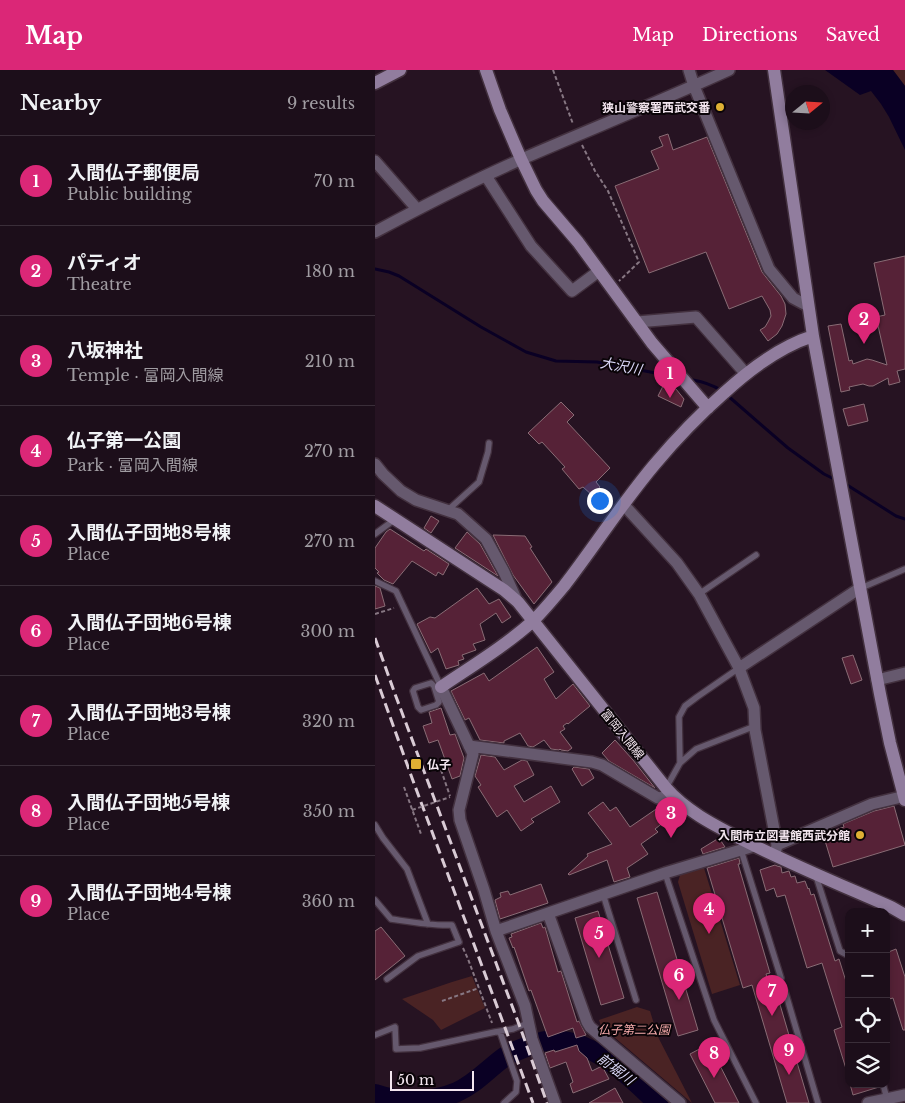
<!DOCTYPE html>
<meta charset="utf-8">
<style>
:root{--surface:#1c0e1a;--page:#251723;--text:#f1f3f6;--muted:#a09ca2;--line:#3a2e39;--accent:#db2777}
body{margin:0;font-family:"Libre Baskerville","Noto Sans JP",serif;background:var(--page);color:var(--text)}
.controls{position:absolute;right:15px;bottom:15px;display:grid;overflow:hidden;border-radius:10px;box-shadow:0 2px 8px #0003}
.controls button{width:45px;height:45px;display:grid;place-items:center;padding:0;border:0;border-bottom:1px solid var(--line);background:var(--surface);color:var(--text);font:25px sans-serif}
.compass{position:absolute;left:410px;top:15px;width:45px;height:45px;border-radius:50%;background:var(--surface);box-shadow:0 2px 8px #0003;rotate:72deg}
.scale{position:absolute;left:15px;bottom:12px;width:84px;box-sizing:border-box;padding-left:5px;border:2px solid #f3e6ef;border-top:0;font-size:14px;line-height:18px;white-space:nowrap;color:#f3e6ef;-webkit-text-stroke:4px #0a0408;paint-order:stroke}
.you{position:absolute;left:224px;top:430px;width:18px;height:18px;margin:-12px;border:4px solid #fff;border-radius:50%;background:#1a73e8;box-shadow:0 0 0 8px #1a73e833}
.badge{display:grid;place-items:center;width:32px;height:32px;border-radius:50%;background:var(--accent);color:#fff;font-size:16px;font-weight:700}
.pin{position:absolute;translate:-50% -41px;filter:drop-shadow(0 1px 2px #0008)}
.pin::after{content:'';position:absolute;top:26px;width:18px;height:15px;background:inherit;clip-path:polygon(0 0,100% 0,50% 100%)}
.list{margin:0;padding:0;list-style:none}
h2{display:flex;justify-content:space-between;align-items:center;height:65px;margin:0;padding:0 20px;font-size:21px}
h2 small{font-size:16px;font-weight:400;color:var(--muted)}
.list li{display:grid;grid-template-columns:32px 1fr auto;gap:15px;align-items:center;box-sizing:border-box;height:90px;padding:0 20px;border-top:1px solid var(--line)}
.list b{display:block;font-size:19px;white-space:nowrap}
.list p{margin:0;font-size:16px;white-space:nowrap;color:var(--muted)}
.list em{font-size:16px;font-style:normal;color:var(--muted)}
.icon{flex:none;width:28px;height:28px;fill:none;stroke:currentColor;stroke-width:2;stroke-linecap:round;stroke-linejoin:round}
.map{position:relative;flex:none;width:530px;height:1033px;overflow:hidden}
header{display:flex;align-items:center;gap:30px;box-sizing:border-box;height:70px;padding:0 25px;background:var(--accent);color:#fff}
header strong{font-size:24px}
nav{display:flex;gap:28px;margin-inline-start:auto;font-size:18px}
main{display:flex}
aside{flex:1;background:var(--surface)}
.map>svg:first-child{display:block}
.green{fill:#4a2324}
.water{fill:#0a0024}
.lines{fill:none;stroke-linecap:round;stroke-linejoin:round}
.stream{stroke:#0a0024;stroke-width:3}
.river{stroke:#0a0024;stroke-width:20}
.building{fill:#562237;stroke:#896c75}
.lane-casing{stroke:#43313f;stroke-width:8}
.street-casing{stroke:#43313f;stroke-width:14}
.secondary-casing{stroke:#43313f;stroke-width:15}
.path{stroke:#877783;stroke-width:2;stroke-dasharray:4 2.5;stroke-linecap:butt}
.lane{stroke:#66596e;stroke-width:5.5}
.street{stroke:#66596e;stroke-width:11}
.secondary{stroke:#917d9e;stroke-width:12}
.rail{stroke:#d9cbd5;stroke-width:3;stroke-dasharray:10 5;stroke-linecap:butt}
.path-bridge{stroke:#877783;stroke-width:2;stroke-dasharray:4 2.5;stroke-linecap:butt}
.poi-dot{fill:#dfb034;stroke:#0a0408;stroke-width:2}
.labels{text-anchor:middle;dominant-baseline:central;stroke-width:4;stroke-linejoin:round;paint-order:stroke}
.poi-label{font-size:12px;font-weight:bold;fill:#f3e6ef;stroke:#0a0408;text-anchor:end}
.street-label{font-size:12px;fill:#f3e6ef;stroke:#0a0408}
.park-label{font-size:12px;font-style:italic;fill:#f6abab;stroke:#0a0408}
.water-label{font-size:14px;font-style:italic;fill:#d9d6f6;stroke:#0a0408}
</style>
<header>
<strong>Map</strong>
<nav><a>Map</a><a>Directions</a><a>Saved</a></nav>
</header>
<main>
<aside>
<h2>Nearby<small>9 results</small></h2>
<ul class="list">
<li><span class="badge">1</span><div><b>入間仏子郵便局</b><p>Public building</p></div><em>70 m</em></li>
<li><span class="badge">2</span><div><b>パティオ</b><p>Theatre</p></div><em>180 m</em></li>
<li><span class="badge">3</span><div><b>八坂神社</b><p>Temple · 富岡入間線</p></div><em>210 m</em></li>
<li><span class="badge">4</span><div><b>仏子第一公園</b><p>Park · 富岡入間線</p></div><em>270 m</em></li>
<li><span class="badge">5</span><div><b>入間仏子団地8号棟</b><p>Place</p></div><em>270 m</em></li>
<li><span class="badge">6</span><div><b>入間仏子団地6号棟</b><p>Place</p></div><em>300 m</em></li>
<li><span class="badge">7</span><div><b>入間仏子団地3号棟</b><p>Place</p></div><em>320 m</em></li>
<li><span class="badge">8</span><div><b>入間仏子団地5号棟</b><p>Place</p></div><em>350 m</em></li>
<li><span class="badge">9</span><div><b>入間仏子団地4号棟</b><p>Place</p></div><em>360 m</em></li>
</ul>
</aside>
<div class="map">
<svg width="530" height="1033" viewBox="0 0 530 1033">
<rect width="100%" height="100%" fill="#261322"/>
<path class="green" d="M518,0H530V16Z
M329,798L365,915L337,924L303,812L305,805Z
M97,906L110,938L66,960L58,950L27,929L77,912Z
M262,937L275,941L283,967L317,1033L226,956L224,950Z"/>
<path class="water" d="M450,0H518L530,16V80L514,47L506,34L496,21L485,25Z"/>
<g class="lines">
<path class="stream" d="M0,199L14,202L24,206L106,257L151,282L181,291L222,292L302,307
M313,309C325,311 337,314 347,321
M352,325L413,378L449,404L461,410
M469,413L521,446L530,449"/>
<path class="river" d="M0,1024C26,1033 56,1033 82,1022C100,1014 112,1000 128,988C136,982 167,970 178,970C185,970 201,973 207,976C237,988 260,1012 283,1033"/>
</g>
<path class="building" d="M293,64L298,80L332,67L387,202L406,226L410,234L411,244L407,256L402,264L393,271L385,260L390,257L393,252L396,246L395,240L387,226L354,239L331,182L274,203L240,116L284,99L276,81L288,76L284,67Z
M530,186V299L522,301L525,312L514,315L513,308L498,316H494L488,314L474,317L475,320L466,322L453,256L466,254L474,291L477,290L478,294L492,289L497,290L512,295L501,247L510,245L499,193Z
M289,314L301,319L309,329L306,337L283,326Z
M186,332L199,345L192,352L235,398L221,412L225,417L217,425L208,417L204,419L187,399L190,397L167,372L164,374L153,363Z
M489,334L493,351L473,356L468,339Z
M56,446L64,451L56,463L49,458Z
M15,459L49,481L51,479L74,494L68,505L63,502L61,506L37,491L18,514L9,510L2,503L4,502L0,498V478L11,462Z
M92,462L105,474L123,506L80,478Z
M118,465H119L150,466L157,477L155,478L177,512L159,534L138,505Z
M0,516L5,518L10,536L0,539Z
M102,518L114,534L124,529L136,547L127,553L121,543L105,554L110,570L98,574L101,580L87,585L89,589L83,591L84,595L71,599L63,578L56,583L42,554L55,547L60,548Z
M162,577L179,602L169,609L181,629L198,614L215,636L193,654L192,653L188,656L190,659L185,662L197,678L193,681L186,680L185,679L184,680L176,679L169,670L158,677L153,676L145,663L129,671V673L105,670L94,648L90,650L76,621L109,603L114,611Z
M478,585L487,610L476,614L467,588Z
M66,638L75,665L80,664L89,688L85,706L77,709L63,670L54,673L48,656L57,653L54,642Z
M240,670L258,690L280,718L234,691L227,683Z
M106,685L120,687L129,700L147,690L152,691L159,705L139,716L149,732L176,716L185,732L156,749L159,752L146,761L132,740L122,747L103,717L106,715L100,706Z
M199,697L214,699L219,708L207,716L197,699Z
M228,732L235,741L241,737L255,757L287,735L292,743L286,747L289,752L280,759L283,762L266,774L273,784L252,798L255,807L239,812L232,790L194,805L193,804L213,786L212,784L237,774L213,743Z
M519,736L530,775L458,797L448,764L469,757L468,754L499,741Z
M344,768L350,777L328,784L326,779Z
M364,788L365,794H363L395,903L391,904L397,922L401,921L434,1033H412L377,915L368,918L332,798Z
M400,795L402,796L406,797L407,803L414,801L416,807L420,806L422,813L430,811L433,819L434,818L436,825L439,824L460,891L464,889L474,921V1001L472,1002L459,960L467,957L447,893L432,898L410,825L402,827L399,818L391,821L385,800Z
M166,814L173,833L125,849L120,830L126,827L125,823L133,821L135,825Z
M282,822L323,960L303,966L262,828Z
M223,841L249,928L226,935L200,848Z
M166,853L168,858L170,857L183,902L186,901L202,952L204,951L211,965L201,968L198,958L173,967L156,920L154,921L139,877L138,878L134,868L137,867L136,864Z
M6,857L30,886L0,910V861Z
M521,879L530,907V960H528L518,928L514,929L511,919V883Z
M334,974L364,1033H340L315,984Z
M202,975L204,981L212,988L217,1001L227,996L234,1009L198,1023L195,1014L198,1012L191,992L175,998L170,983L179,980L180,982Z
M475,1014H503L504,1017L478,1025Z
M240,1018L248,1033H214Z"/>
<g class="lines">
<g class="lane-casing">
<path id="lane" d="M73,440L104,412L113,382L114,373
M0,464L19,450
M0,511L21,521L66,617L60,619
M486,518L530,499
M324,524L381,485
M56,613L59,616L64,632L61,635L46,640L43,637L38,621L40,618Z
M305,693L304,647L310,636L322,627L364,598
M291,718L305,693L321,679L375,658L380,660
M0,755L8,768L32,799L53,854
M366,780L406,908
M290,803L339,950L381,1033
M441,806L465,881L474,886
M228,824L261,930
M0,830L16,849C36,852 57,856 77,855L84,872L43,886L12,909
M410,921L443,1033
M125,962L142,1011L141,1022L129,1033
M0,965L20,957L21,979L45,978L120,962L138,959L153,953
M508,1014L512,1029"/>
</g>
<g class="street-casing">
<path id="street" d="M314,0L319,16L394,199L418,228L433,236
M0,91L42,139
M111,106L156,176L197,221L224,201
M0,162C48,136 97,111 147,89C216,59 286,31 354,0
M262,252L321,247L371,304
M0,394L8,404L26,421L41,430L83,444L111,469L129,502L142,531
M249,435L302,493L324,524L364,598L379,638L380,660L402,775
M364,598L485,518
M502,610L530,603
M66,617L98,684L84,740L85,750L109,820L121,861L150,936L157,969L180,1033
M94,676L217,692L227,695L283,728L298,726
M401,780L402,775L497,734L530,726
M173,843L212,952L215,957L305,1033
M121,861L290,803L379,776
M493,1033L530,1025"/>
</g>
<g class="secondary-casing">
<path id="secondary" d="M111,0L125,40L146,89L161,120L168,131L203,172L277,273L333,338
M399,0L438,266L505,624L515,673L530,730
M0,13L25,0
M0,436L129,520L143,532L291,718C311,741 339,755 366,769C415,794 466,815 516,837L530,845
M66,617C97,596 130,576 158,551C169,540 179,528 189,516C220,476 247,433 280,394C301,369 324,345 349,323C375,299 404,277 438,266"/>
</g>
<path class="path" d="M178,0L198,54
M207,75L220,101L233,121L264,192L244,211
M0,544L19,538
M66,700L75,726
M29,717L46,764
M88,878L93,889L117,953
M67,931L104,918"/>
<use href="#lane" class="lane"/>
<use href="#street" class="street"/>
<use href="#secondary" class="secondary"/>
<path class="rail" d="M0,568L20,624L145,957L172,1033
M0,605L37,708L158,1033"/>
<path class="path-bridge" d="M37,740L75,727"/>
</g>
<g class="poi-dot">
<circle cx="345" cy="37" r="5"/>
<rect x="35" y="688" width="12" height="12" rx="2.5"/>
<circle cx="485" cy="765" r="5"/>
</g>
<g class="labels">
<g class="poi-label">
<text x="335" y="37">狭山警察署西武交番</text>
<text x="52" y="694" text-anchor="start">仏子</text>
<text x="475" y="765">入間市立図書館西武分館</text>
</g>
<g class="street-label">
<text transform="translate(248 664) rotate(51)">富岡入間線</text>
</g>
<g class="park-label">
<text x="259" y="959">仏子第二公園</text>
</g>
<g class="water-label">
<text transform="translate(246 296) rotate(10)">大沢川</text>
<text transform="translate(241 999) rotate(37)">前堀川</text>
</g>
</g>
</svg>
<div class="controls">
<button>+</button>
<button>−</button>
<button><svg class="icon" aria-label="locate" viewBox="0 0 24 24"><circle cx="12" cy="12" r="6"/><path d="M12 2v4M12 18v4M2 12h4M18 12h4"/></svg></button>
<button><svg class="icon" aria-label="layers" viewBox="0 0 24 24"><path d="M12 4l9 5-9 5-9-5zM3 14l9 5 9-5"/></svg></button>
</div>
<svg class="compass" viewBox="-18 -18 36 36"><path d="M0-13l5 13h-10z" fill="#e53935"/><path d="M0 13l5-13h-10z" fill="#a09ca2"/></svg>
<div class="scale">50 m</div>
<div class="you"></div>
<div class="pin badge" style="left:295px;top:328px">1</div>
<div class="pin badge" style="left:489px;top:274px">2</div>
<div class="pin badge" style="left:296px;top:768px">3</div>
<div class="pin badge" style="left:334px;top:864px">4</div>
<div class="pin badge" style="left:224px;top:888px">5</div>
<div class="pin badge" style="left:304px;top:930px">6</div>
<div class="pin badge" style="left:397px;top:946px">7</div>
<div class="pin badge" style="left:339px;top:1008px">8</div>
<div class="pin badge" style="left:414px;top:1005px">9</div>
</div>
</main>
